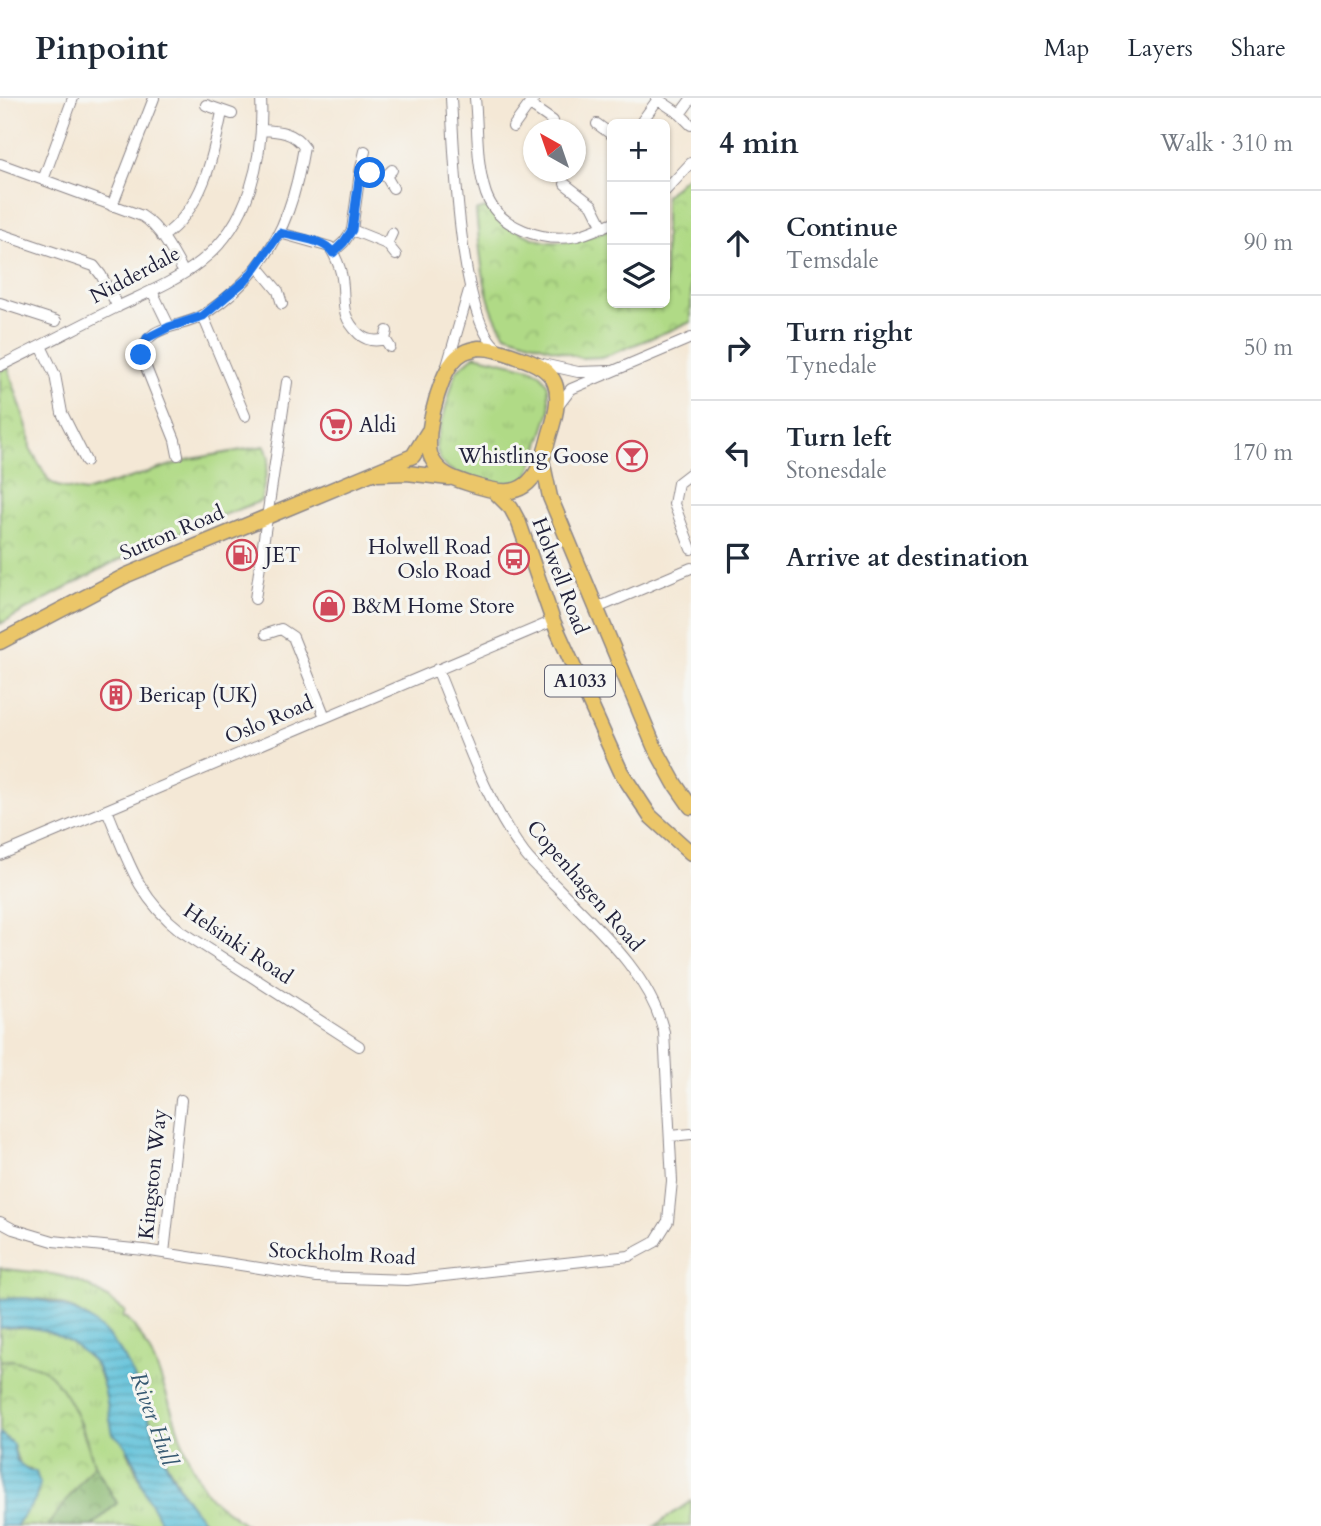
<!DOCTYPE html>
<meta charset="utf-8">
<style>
:root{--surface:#fff;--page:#f2f2f3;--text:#1f2937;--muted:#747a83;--line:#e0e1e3}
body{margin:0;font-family:Cardo,serif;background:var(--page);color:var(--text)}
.controls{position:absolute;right:21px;top:21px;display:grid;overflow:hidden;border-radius:10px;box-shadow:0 2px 5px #0004}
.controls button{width:63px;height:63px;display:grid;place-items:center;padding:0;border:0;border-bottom:2px solid var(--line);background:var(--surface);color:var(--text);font:35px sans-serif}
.compass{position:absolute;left:523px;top:21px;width:63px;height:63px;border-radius:50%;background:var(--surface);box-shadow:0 2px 5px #0004;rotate:320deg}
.stop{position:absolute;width:21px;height:21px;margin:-16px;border:5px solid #1a73e8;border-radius:50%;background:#fff}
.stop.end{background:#1a73e8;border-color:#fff;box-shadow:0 2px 7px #0008}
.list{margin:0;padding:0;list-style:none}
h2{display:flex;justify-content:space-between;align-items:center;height:91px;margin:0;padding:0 28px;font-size:30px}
h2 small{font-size:23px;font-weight:400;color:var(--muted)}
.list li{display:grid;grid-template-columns:46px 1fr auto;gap:21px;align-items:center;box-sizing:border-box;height:105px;padding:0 28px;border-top:2px solid var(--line)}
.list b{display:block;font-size:26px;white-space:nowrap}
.list p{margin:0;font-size:23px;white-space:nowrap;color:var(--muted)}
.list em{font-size:23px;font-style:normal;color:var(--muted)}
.icon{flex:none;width:38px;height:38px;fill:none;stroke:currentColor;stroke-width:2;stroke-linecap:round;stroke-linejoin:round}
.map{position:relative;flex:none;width:691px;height:1428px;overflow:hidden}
header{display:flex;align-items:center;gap:42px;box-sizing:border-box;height:98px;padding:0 35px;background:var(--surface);border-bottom:2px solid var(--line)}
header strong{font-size:33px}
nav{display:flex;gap:38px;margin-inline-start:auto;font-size:24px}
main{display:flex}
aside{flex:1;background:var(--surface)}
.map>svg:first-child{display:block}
.grass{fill:url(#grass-tufts);stroke:#697e60;stroke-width:2}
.forest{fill:url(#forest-crowns);stroke:#576e57;stroke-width:2}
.park{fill:url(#park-crowns);stroke:#697e60;stroke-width:2}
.water{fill:url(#water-rules);stroke:#3e718a;stroke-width:2}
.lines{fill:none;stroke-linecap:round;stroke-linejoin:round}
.minor-casing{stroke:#8b8588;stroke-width:12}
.highway-casing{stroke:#8b8588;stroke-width:17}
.minor{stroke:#fff;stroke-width:10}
.highway{stroke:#ebc669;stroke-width:14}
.route{stroke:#1a73e8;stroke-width:9}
.labels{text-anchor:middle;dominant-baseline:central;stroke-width:6;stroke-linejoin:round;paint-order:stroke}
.shield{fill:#f6f6f2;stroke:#626272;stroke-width:2}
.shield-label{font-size:19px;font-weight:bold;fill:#22223b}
.street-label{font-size:21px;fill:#22223b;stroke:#f6f6f2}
.poi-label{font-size:21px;fill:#22223b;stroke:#f6f6f2;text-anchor:start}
.water-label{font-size:23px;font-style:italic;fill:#365972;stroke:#f6f6f2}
</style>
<header>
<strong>Pinpoint</strong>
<nav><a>Map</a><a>Layers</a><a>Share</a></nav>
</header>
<main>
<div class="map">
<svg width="691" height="1428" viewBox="0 0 691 1428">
<defs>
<pattern id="grass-tufts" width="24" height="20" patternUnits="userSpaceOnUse" patternTransform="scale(1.75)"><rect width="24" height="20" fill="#b0da86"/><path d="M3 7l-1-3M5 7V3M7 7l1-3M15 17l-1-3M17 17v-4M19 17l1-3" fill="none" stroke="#97bb75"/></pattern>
<pattern id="forest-crowns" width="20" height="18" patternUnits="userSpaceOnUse" patternTransform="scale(1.75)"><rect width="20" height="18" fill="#8cba73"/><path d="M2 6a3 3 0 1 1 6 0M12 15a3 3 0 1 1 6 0" fill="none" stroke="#729760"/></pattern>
<pattern id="park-crowns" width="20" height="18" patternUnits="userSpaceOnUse" patternTransform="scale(1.75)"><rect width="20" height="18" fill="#b0da86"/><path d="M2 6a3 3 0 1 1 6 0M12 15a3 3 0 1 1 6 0" fill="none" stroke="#97bb75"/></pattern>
<pattern id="water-rules" width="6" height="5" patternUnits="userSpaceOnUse" patternTransform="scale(1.75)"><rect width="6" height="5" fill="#5bc0d9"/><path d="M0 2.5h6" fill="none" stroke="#4b9cb1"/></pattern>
</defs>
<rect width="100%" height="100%" fill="#f6f6f2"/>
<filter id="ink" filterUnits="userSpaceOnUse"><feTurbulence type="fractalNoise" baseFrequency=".0143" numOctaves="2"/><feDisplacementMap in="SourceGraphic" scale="14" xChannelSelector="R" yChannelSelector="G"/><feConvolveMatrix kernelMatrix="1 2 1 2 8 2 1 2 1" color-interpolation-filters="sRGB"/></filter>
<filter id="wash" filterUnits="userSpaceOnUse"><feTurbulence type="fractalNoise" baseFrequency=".00686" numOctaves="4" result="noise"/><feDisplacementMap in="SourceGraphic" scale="28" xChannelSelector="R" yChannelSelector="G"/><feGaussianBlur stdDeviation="1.57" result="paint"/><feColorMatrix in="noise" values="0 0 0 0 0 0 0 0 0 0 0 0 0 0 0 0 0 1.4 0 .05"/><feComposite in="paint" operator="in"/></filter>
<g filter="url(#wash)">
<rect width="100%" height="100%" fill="#f4e8d6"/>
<path class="grass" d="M475,257L530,270L541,276L548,287L550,313L529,377C522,384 510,390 499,389C486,387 452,376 443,366C438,360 437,353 436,345L456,273Z
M0,1170C20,1174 42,1173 61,1178C86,1183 105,1198 125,1213L123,1220H127C169,1265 171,1342 207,1395C216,1408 235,1417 247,1428H209L191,1411L159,1351L139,1291L88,1220L69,1209L50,1202L25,1200L0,1201Z
M34,1229L53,1234L74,1246L95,1265L123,1342L146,1397L164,1428H92L117,1405L94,1366L81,1325L12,1262L0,1263V1230Z
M691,1403V1428H655Z"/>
<path class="forest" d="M94,1366L117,1405L92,1428H47Z"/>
<path class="park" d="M691,74V224L604,259L581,260L505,236C482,206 480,150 476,113L489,109C534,151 556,152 612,130V205H665V98Z
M8,269L29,335L30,350L49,383L57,388L85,394L191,361L265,348L269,360L261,403L200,426L110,466L0,526V273Z
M12,1262C21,1265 37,1266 44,1272C71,1294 84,1334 94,1366L47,1428H16L24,1416L31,1371C17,1369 18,1360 13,1349C11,1343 5,1339 0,1335V1263Z"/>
<path class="water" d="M25,1200C85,1206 118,1235 139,1291C147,1311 151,1332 160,1352C172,1380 187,1407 209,1428H164L161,1425C156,1415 150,1405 145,1395C137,1374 133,1349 113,1336C108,1314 106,1288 96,1267C93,1263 89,1259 85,1256C60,1233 33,1226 0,1230V1201Z
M0,1335L13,1346L16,1362L26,1371L36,1374L40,1386L35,1402L16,1428H0Z"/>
</g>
<g filter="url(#ink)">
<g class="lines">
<g class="minor-casing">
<path id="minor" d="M451,0C454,51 459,222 498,251
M475,0C478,31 476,66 486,96C498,130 544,145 577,138C589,135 601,129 612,125
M656,0L680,16L691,27
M206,7L232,16
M530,7L553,23
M680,16L691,1
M597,26L612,37
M640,26L658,1
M513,29L534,0
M0,66L142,118C160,129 174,156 184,175
M392,72L386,78L393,90
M360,74L386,78
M43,82L73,0
M565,86L592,107L603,129
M665,93L691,65
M112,108L154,0
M352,132L387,146
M280,135L330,149C335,158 339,165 341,175C347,201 337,215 359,236C367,243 375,244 385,241
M392,135L387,146L396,157
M0,136L94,168L101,177L118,209
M162,139C203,111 213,59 222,14
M333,154L344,144L352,132L360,74L365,53
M258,169L278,193L282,206
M152,193L169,228
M0,205L56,223
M203,218L245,318
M387,233L385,241L390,249
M41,248L55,277L62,315L86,363
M538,265L578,274L610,273
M0,268C39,249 77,229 115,210C144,196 175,184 200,164C250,126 264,59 261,0
M447,268L470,189
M558,308L571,291L691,240
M178,357L175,342L141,257C148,223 182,232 205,216C224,203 243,187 257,169C285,135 297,92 304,49C294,34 279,33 262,32
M691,375L678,385L674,406L691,451
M255,501L287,284
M597,510L691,470
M266,536L281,531L293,539L325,619
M107,712C128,762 137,799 181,833L359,948
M0,757L553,523
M671,1038L691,1036
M0,1124L13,1131L53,1143L144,1152L317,1179L407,1182L629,1158L655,1144L668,1123L672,1083L664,934C649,875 598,831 557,789C546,778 533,767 524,755C484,701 463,633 437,571
M164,1155L181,1002"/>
</g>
<g class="highway-casing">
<path id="highway" d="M479,250C493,250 506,255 520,260C559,272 563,292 552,329C548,341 546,353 541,365C526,401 502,396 470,386C455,381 440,377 432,361C422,343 439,280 452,265C459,255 467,252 479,250Z
M542,362L550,399L654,648L675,686L691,709
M378,376L407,375L449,380
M495,394L511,410L519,425L553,523L621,674L650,718L691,755
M0,544L127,477L413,358L428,334"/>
</g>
<use href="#minor" class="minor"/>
<use href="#highway" class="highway"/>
</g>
</g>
<g class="lines" filter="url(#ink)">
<path class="route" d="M141,257L147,240L169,229L203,218L248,180L280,135C295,139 324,141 333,155L344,144L352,132L360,74L370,75"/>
</g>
<defs>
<g id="supermarket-ring" transform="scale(1.575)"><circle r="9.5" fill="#f6f6f2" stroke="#d1495b" stroke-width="1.5"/><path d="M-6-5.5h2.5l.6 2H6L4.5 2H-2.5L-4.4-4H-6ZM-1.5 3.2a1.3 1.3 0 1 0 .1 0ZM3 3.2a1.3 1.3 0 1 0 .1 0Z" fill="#d1495b"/></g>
<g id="bar-ring" transform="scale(1.575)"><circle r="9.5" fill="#f6f6f2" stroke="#d1495b" stroke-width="1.5"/><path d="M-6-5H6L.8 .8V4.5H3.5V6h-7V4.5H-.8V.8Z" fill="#d1495b"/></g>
<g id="fuel-ring" transform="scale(1.575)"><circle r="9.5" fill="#f6f6f2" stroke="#d1495b" stroke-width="1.5"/><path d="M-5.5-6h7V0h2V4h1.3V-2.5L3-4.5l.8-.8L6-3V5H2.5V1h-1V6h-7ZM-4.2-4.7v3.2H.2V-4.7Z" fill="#d1495b"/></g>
<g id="bus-ring" transform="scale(1.575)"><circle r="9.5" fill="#f6f6f2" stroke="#d1495b" stroke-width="1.5"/><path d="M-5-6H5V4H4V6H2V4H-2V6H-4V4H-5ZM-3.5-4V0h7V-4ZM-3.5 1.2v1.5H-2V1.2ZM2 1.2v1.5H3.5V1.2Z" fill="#d1495b"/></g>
<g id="shop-ring" transform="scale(1.575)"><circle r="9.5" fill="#f6f6f2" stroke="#d1495b" stroke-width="1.5"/><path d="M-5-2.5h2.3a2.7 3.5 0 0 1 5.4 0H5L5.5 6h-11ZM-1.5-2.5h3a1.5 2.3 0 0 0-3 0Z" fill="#d1495b"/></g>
<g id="building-ring" transform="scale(1.575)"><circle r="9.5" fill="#f6f6f2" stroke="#d1495b" stroke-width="1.5"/><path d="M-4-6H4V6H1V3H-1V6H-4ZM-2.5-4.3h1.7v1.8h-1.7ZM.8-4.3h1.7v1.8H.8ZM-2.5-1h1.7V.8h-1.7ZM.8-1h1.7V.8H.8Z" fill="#d1495b"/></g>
</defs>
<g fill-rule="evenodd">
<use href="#supermarket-ring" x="336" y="327"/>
<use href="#bar-ring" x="632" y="358"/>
<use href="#fuel-ring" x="242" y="457"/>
<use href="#bus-ring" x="514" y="461"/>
<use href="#shop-ring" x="329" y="508"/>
<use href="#building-ring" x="116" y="597"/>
</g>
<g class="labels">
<rect class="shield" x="545" y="567.5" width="70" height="31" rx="5"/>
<g class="shield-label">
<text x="580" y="583">A1033</text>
</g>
<g class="street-label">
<text transform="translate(135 177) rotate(-28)">Nidderdale</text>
<text transform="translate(172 435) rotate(-23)">Sutton Road</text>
<text transform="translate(560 478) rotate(69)">Holwell Road</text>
<text transform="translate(269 622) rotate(-23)">Oslo Road</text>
<text transform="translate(585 788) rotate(49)">Copenhagen Road</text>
<text transform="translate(238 846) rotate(34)">Helsinki Road</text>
<text transform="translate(153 1076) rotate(-84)">Kingston Way</text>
<text transform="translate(342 1156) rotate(3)">Stockholm Road</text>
</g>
<g class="poi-label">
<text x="359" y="327">Aldi</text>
<text x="609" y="358" text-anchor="end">Whistling Goose</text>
<text x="491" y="449" text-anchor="end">Holwell Road<tspan x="491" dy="24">Oslo Road</tspan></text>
<text x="265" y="457">JET</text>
<text x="352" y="508">B&amp;M Home Store</text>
<text x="139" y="597">Bericap (UK)</text>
</g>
<g class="water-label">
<text transform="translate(154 1321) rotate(70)">River Hull</text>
</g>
</g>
</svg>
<div class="controls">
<button>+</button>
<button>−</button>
<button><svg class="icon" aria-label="layers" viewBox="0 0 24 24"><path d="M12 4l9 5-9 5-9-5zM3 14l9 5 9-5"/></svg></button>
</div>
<svg class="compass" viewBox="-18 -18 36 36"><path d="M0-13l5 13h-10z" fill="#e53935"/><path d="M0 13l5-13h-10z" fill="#747a83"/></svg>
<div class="stop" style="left:370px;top:75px"></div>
<div class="stop end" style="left:141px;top:257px"></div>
</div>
<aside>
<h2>4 min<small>Walk · 310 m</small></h2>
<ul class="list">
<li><svg class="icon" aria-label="ahead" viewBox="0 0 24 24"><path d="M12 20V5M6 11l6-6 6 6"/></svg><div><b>Continue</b><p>Temsdale</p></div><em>90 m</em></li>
<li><svg class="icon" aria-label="right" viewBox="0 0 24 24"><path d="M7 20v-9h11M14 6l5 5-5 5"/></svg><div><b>Turn right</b><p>Tynedale</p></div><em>50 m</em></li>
<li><svg class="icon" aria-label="left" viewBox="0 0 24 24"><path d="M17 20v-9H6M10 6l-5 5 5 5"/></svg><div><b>Turn left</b><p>Stonesdale</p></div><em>170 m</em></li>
<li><svg class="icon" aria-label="arrive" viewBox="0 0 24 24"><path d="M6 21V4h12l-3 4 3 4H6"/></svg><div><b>Arrive at destination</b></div></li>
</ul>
</aside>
</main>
